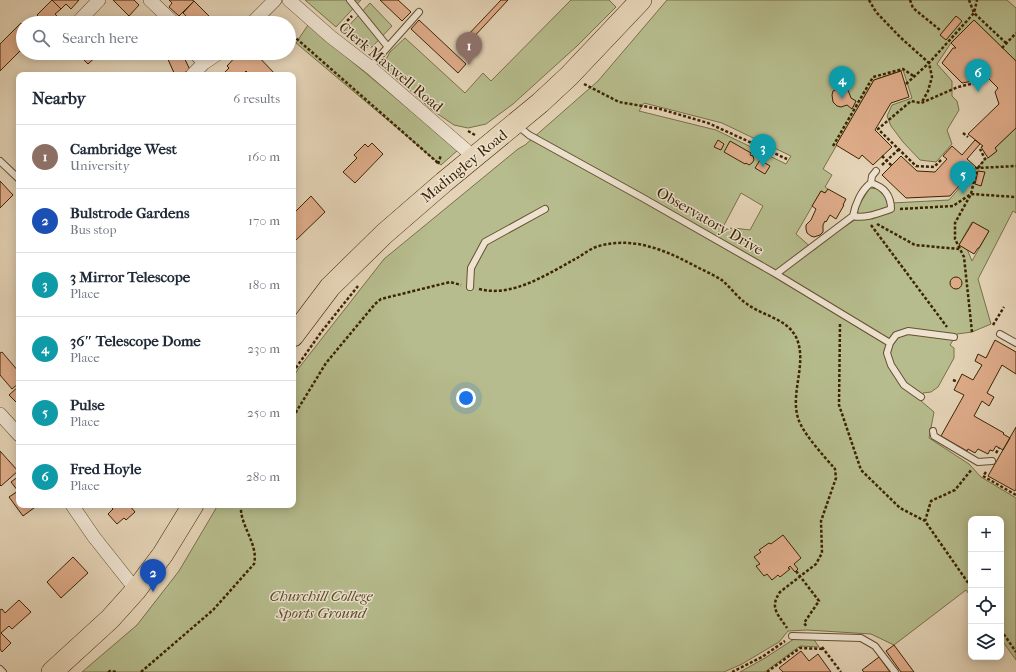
<!DOCTYPE html>
<meta charset="utf-8">
<style>
:root{--surface:#fff;--page:#f2f2f3;--text:#1f2937;--muted:#747a83;--line:#e0e1e3;--accent:#8f2418}
body{margin:0;font-family:"IM FELL French Canon",serif;background:var(--page);color:var(--text)}
.controls{position:absolute;right:12px;bottom:12px;display:grid;overflow:hidden;border-radius:8px;box-shadow:0 2px 10px #0003}
.controls button{width:36px;height:36px;display:grid;place-items:center;padding:0;border:0;border-bottom:1px solid var(--line);background:var(--surface);color:var(--text);font:20px sans-serif}
.you{position:absolute;left:466px;top:398px;width:14px;height:14px;margin:-10px;border:3px solid #fff;border-radius:50%;background:#1a73e8;box-shadow:0 0 0 6px #1a73e833}
.badge{display:grid;place-items:center;width:26px;height:26px;border-radius:50%;background:var(--accent);color:#fff;font-size:13px;font-weight:700}
.pin{position:absolute;translate:-50% -33px;filter:drop-shadow(0 1px 2px #0008)}
.pin::after{content:'';position:absolute;top:21px;width:14px;height:12px;background:inherit;clip-path:polygon(0 0,100% 0,50% 100%)}
.list{margin:0;padding:0;list-style:none}
h2{display:flex;justify-content:space-between;align-items:center;height:52px;margin:0;padding:0 16px;font-size:17px}
h2 small{font-size:13px;font-weight:400;color:var(--muted)}
.list li{display:grid;grid-template-columns:26px 1fr auto;gap:12px;align-items:center;box-sizing:border-box;height:64px;padding:0 16px;border-top:1px solid var(--line)}
.list b{display:block;font-size:15px;white-space:nowrap}
.list p{margin:0;font-size:13px;white-space:nowrap;color:var(--muted)}
.list em{font-size:13px;font-style:normal;color:var(--muted)}
.icon{flex:none;width:22px;height:22px;fill:none;stroke:currentColor;stroke-width:2;stroke-linecap:round;stroke-linejoin:round}
.map{position:relative;flex:none;width:1016px;height:672px;overflow:hidden}
.search{position:absolute;background:var(--surface);box-shadow:0 2px 10px #0003;left:16px;top:16px;width:280px;height:44px;display:flex;align-items:center;gap:10px;box-sizing:border-box;padding:0 14px;border-radius:22px;color:var(--muted);font-size:15px}
.panel{position:absolute;background:var(--surface);box-shadow:0 2px 10px #0003;left:16px;top:72px;width:280px;height:436px;border-radius:8px}
.map>svg:first-child{display:block}
.green{fill:#b6bc8d;stroke:#7a7048;fill-rule:evenodd}
.building{fill:#dfac8a;stroke:#3d2402}
.lines{fill:none;stroke-linecap:round;stroke-linejoin:round}
.lane-casing{stroke:#67502f;stroke-width:8}
.street-casing{stroke:#67502f;stroke-width:14}
.primary-casing{stroke:#3d2402;stroke-width:22}
.path{stroke:#3d2402;stroke-width:2.5;stroke-dasharray:3 2;stroke-linecap:butt}
.lane{stroke:#ede2d0;stroke-width:6}
.street{stroke:#ede2d0;stroke-width:13}
.primary{stroke:#e4d3b6;stroke-width:21}
.path-bridge{stroke:#3d2402;stroke-width:2.5;stroke-dasharray:3 2;stroke-linecap:butt}
.labels{text-anchor:middle;dominant-baseline:central;stroke-width:3;stroke-linejoin:round;paint-order:stroke}
.street-label{font-size:15px;fill:#3d2402;stroke:#ede2d0}
.park-label{font-size:15px;font-style:italic;fill:#5b4a25;stroke:#ede2d0}
</style>
<div class="map">
<svg width="1016" height="672" viewBox="0 0 1016 672">
<rect width="100%" height="100%" fill="#e4d3b6"/>
<filter id="stains"><feTurbulence type="fractalNoise" baseFrequency=".005" numOctaves="4"/><feColorMatrix values="0 0 0 0 .2 0 0 0 0 .09 0 0 0 0 .02 0 0 0 .5 -.17"/></filter>
<radialGradient id="worn" r=".72"><stop offset=".6" stop-color="#630" stop-opacity="0"/><stop offset="1" stop-color="#630" stop-opacity=".3"/></radialGradient>
<path class="green" d="M305,0H361L336,27Z
M571,0H609L616,7L577,46L513,104L486,124L468,128L454,125L432,110L386,69L384,63L390,52L405,38L465,93L483,73L491,81Z
M667,0H1007L1016,8V61L974,20L951,43L937,64L952,81V96L957,101L959,110L947,130L952,144L936,162L920,160L903,142L891,126L887,116L892,105L912,98L903,70L874,80L823,169L832,175L825,187L828,189L825,193L821,191L796,234L814,250L838,231L855,220L875,216L892,210V203L949,200L982,162L997,151L995,148L1016,128V213L1013,211L978,279L991,324L972,332L957,334L950,345L954,348V358L938,387L931,392L923,393L921,401L934,412L929,438L969,464L981,477L1016,498V660L1001,639V519H971V597L966,590L894,645L871,634L807,630L788,631L779,642L742,664L724,672H82L137,625L179,571L218,505H293V378L298,369L384,259L518,149L525,145L598,81ZM644,103L722,123L791,156L786,164L716,130L639,111ZM741,193L763,206L750,230L734,228L722,229ZM972,222L989,231L972,261L967,249L959,245Z
M370,3L392,26L372,47L363,48L343,32Z
M308,25L458,150L441,165L296,43Z
M870,188L879,189L885,195L889,205L886,208L860,215L857,211V208Z
M813,638L819,647L800,646L765,672H740L765,658L794,639Z"/>
<path class="building" d="M52,0H79L71,9L66,4L61,9Z
M52,0L61,9L55,14L60,19L56,23H45L37,15Z
M113,0H134L139,5L129,16Z
M169,0H192L194,1L179,16L169,7L172,3Z
M380,0H398L411,12L402,21Z
M501,0H508L470,41L466,37Z
M194,1L209,16L202,23H185L184,22L188,18L183,13Z
M956,16L962,21L946,40L940,35Z
M419,20L466,64L458,73L411,29Z
M974,20L1016,61V128L995,148L997,151L988,158L981,147L983,146L968,134L999,104L995,92L998,88L985,75L982,78L979,77L978,80L962,83L942,63L953,48H956L951,43Z
M21,23L23,25V48L0,71V44Z
M77,53H100L88,64Z
M171,53H182L190,70L179,75H175L166,55Z
M239,53H255L276,75H250L246,71L242,75H222L229,68L227,66Z
M901,71L909,97L891,103L875,130L892,147L873,165L862,155L859,159L836,145L874,80Z
M839,88H845L848,90L851,98L856,101L852,109L847,105L841,107L837,106L833,102L832,95L833,91Z
M718,140L724,144L721,150L714,147Z
M975,140L980,144L967,159L976,167L950,196L906,198L882,175L901,156L917,171L935,172L947,159L943,156L952,146L962,155Z
M730,141L751,153L750,155L753,156L754,160L752,163L749,165L746,163L745,164L724,152Z
M372,143L383,154L355,183L343,172L357,158L354,155L365,144L368,147Z
M760,160L770,166L765,174L755,168Z
M978,171L985,172L981,186L975,184Z
M0,181L13,195L0,208Z
M828,189L846,199L843,205H844L836,219L830,215L826,222L825,221L823,225V232L820,235L814,237L811,236L807,233L806,229V225L811,220L816,209L812,206L821,191L825,193Z
M311,196L325,212L295,241L293,239V214Z
M973,222L989,231L979,248H978L974,254L959,245Z
M950 283a6 6 0 1 1 12 0a6 6 0 1 1-12 0Z
M995,340L1016,352V374L1002,365L987,393L994,397L989,406L982,401L974,416L1004,433L1003,434L1010,438L1003,450L996,446L993,451L990,450L988,454L978,449L975,453L968,449L967,451L941,436L964,395L954,390L962,374L973,380L982,365L975,361L978,354L986,358Z
M2,352L19,372V383L12,389L0,375V353Z
M19,386V399L16,402L9,395Z
M1016,427V489L1015,491L988,476Z
M0,451L18,471L1,486L0,485Z
M19,476V505H38L23,516L9,497L18,491L11,482Z
M110,505H129L135,512L126,520L124,518L117,524L108,514L113,509Z
M783,535L801,558L794,564L798,569L795,572L790,566L788,568L790,569L780,577L778,575L772,580L767,574L764,576L756,566L760,564L754,557L761,552L759,550L769,543L771,544Z
M73,557L88,573L61,598L47,582Z
M19,600L31,612L12,629L9,626L1,633L11,643L2,652L0,649V610L2,609L5,613Z
M894,645L914,672H901L886,651Z
M801,651L809,661L818,654L831,672H783L779,668Z
M879,657L890,672H864L862,670Z"/>
<g class="lines">
<g class="lane-casing">
<path id="lane" d="M350,0L388,47
M370,67L419,12
M518,126L529,135L643,198L776,274L890,343
M0,161L19,179
M871,183C884,187 891,196 891,209C879,213 865,219 853,216C855,205 861,190 871,183Z
M871,183L872,176L876,171
M776,274L853,216
M470,287L471,268L485,242L545,209
M1000,334L1016,343
M921,397L904,385L891,365L887,353L890,343L896,335L908,331L954,337
M933,431L934,436L978,462L992,461
M792,636L861,638L875,646L895,672
M0,669L3,672"/>
</g>
<g class="street-casing">
<path id="street" d="M150,0L174,23
M289,0L331,37L370,67L474,157
M77,23L99,0
M252,23L275,0
M195,53L204,63
M192,75L204,63L219,53
M0,414L19,435
M72,505L94,537L136,590"/>
</g>
<g class="primary-casing">
<path id="primary" d="M293,336L330,287L384,234L444,182L540,103L569,76L641,0
M52,672L110,619L136,590L163,554L193,505"/>
</g>
<path class="path" d="M869,0L876,12L900,37L929,63L932,77L928,91L922,102
M910,0L913,8L940,30
M969,0L974,13L1006,43
M273,18L279,23
M340,28L352,16
M289,32L438,163
M1002,48L1016,33
M584,84L619,102L660,109L708,123L787,159
M906,84L929,63L974,13L977,0
M468,131L475,135
M963,133L968,137
M833,146L873,77L903,69L915,77
M941,160L934,167L916,166L878,129L911,101L921,103L958,87L979,82
M438,164L441,155
M882,165L899,149
M978,168L985,159L980,149
M900,209L953,206L971,194L1016,197
M877,224L915,245L959,249
M871,225L947,327
M479,289C513,298 549,273 577,258C584,254 591,248 599,246C635,236 667,251 699,268C707,272 716,276 723,281C731,288 738,298 747,304C763,316 786,318 796,337C808,362 790,392 798,418C803,434 824,456 835,469L836,478L821,521L822,553L816,564L780,592C769,608 778,614 787,628
M840,324L839,405L861,470L900,508L925,521
M993,325L1004,307
M972,332L964,257L955,239V223L971,194L977,168L1016,166
M293,372L322,331L358,286
M953,380L958,382
M293,417L326,363L375,304L381,299L450,282L461,285
M996,453L999,448
M986,472L983,476L1016,495
M796,571L819,601L804,623L807,627
M971,587L925,521L931,501L955,490L972,469
M1001,630L1016,652
M822,647L841,672
M108,672L110,671L117,672
M141,672L213,610L254,564C259,544 239,525 241,505
M732,672L762,657L785,641
M767,672L800,648L824,649"/>
<use href="#lane" class="lane"/>
<use href="#street" class="street"/>
<use href="#primary" class="primary"/>
<path class="path-bridge" d="M882,156L892,166"/>
</g>
<g class="labels">
<g class="street-label">
<text transform="translate(391 67) rotate(40)">Clerk Maxwell Road</text>
<text transform="translate(464 166) rotate(-39)">Madingley Road</text>
<text transform="translate(710 221) rotate(30)">Observatory Drive</text>
</g>
<g class="park-label">
<text x="321" y="596">Churchill College<tspan x="321" dy="17">Sports Ground</tspan></text>
</g>
</g>
<rect width="100%" height="100%" filter="url(#stains)"/>
<rect width="100%" height="100%" fill="url(#worn)"/>
</svg>
<div class="controls">
<button>+</button>
<button>−</button>
<button><svg class="icon" aria-label="locate" viewBox="0 0 24 24"><circle cx="12" cy="12" r="6"/><path d="M12 2v4M12 18v4M2 12h4M18 12h4"/></svg></button>
<button><svg class="icon" aria-label="layers" viewBox="0 0 24 24"><path d="M12 4l9 5-9 5-9-5zM3 14l9 5 9-5"/></svg></button>
</div>
<div class="you"></div>
<div class="pin badge" style="left:469px;top:65px;background:#8d6e63">1</div>
<div class="pin badge" style="left:153px;top:592px;background:#1a4fb4">2</div>
<div class="pin badge" style="left:763px;top:167px;background:#0f9aa8">3</div>
<div class="pin badge" style="left:842px;top:99px;background:#0f9aa8">4</div>
<div class="pin badge" style="left:963px;top:194px;background:#0f9aa8">5</div>
<div class="pin badge" style="left:978px;top:92px;background:#0f9aa8">6</div>
<div class="search"><svg class="icon" aria-label="search" viewBox="0 0 24 24"><circle cx="10" cy="10" r="6"/><path d="M15 15l6 6"/></svg>Search here</div>
<section class="panel">
<h2>Nearby<small>6 results</small></h2>
<ul class="list">
<li><span class="badge" style="background:#8d6e63">1</span><div><b>Cambridge West</b><p>University</p></div><em>160 m</em></li>
<li><span class="badge" style="background:#1a4fb4">2</span><div><b>Bulstrode Gardens</b><p>Bus stop</p></div><em>170 m</em></li>
<li><span class="badge" style="background:#0f9aa8">3</span><div><b>3 Mirror Telescope</b><p>Place</p></div><em>180 m</em></li>
<li><span class="badge" style="background:#0f9aa8">4</span><div><b>36″ Telescope Dome</b><p>Place</p></div><em>230 m</em></li>
<li><span class="badge" style="background:#0f9aa8">5</span><div><b>Pulse</b><p>Place</p></div><em>250 m</em></li>
<li><span class="badge" style="background:#0f9aa8">6</span><div><b>Fred Hoyle</b><p>Place</p></div><em>280 m</em></li>
</ul>
</section>
</div>
